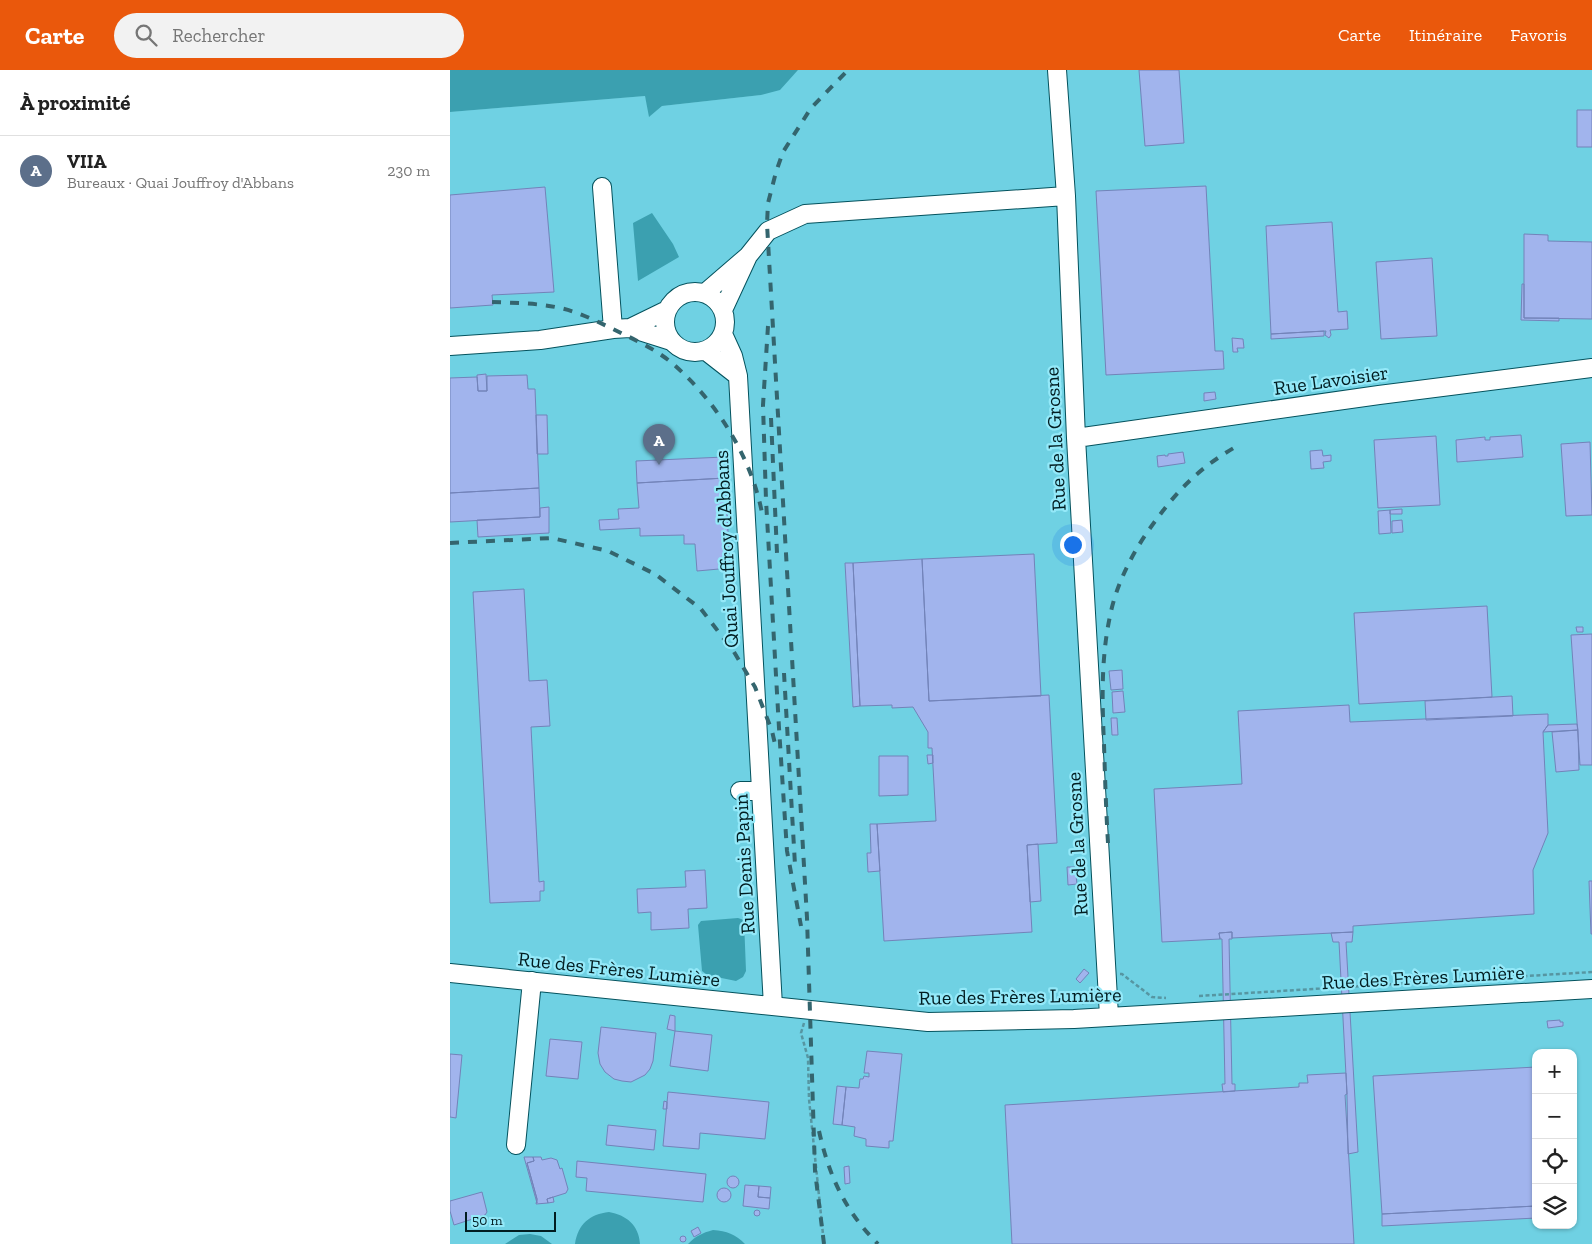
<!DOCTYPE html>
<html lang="fr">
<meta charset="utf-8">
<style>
:root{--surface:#fff;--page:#f2f2f2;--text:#222;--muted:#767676;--line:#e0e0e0;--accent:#ea580c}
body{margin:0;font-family:"Zilla Slab",serif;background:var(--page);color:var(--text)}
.controls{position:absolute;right:15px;bottom:15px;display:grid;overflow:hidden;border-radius:10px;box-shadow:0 1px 4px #0004}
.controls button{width:45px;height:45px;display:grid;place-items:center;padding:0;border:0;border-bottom:1px solid var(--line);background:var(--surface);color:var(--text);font:25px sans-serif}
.scale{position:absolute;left:15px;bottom:12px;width:91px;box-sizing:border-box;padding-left:5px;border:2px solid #021d21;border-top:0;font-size:14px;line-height:18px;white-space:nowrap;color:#021d21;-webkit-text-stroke:4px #94e9f9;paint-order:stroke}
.you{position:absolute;left:622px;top:474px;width:18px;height:18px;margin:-12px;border:4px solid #fff;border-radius:50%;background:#1a73e8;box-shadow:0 0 0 8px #1a73e833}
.badge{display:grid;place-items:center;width:32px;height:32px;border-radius:50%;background:var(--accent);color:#fff;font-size:16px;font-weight:700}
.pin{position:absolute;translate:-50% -41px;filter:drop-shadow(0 1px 2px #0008)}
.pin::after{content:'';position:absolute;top:26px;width:18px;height:15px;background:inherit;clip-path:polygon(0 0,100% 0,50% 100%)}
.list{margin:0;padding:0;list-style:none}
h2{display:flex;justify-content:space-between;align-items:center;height:65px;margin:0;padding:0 20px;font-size:21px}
h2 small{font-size:16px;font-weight:400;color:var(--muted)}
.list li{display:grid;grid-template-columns:32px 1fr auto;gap:15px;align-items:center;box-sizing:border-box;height:70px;padding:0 20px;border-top:1px solid var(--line)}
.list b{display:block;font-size:19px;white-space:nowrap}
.list p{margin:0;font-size:16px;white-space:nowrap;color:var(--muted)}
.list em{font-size:16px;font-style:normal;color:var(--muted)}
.icon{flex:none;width:28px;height:28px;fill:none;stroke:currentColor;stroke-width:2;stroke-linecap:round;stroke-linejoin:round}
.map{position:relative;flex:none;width:1142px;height:1174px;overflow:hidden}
header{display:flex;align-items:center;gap:30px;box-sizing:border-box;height:70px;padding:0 25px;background:var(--accent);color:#fff}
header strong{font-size:24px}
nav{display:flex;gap:28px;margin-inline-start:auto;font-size:18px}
.search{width:350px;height:45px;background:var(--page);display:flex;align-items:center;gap:12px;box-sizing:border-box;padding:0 18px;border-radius:28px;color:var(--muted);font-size:19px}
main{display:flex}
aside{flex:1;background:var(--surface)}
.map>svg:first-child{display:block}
.built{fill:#6fd1e3;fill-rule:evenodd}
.water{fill:#3ba0b0}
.building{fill:#a1b4ed;stroke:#7283b9}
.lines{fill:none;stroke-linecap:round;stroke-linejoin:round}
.minor-casing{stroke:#04525d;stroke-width:20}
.path{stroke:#5696a2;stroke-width:2.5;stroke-dasharray:4 2.5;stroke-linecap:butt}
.minor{stroke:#fff;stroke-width:18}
.rail{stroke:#34656e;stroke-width:4;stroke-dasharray:9 9;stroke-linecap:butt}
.labels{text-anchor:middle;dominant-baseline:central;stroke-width:4.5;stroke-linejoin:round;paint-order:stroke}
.street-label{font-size:20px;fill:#021d21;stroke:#94e9f9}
</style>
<header>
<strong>Carte</strong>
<div class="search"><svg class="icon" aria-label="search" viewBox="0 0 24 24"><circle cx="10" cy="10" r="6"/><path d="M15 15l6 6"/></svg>Rechercher</div>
<nav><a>Carte</a><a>Itinéraire</a><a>Favoris</a></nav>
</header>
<main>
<aside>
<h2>À proximité<small></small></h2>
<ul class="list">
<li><span class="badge" style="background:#5c6f8a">A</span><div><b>VIIA</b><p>Bureaux · Quai Jouffroy d'Abbans</p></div><em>230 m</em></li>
</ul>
</aside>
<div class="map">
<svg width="1142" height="1174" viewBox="0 0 1142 1174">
<rect width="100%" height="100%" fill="#87dcec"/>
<path class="built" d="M348,0H1142V1174H0V42L195,26L200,46L212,36L311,25L343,5ZM1086,983H1123V1155H1086Z"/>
<path class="water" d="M0,0H348L330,20L311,25L212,36L199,47L195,26L0,42Z
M202,143L223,174L229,187L188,211L183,153Z
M288,848L294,850L296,901L293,907L286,911L257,905L252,901L248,855L251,851Z
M159,1142C176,1145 189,1155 190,1174H125C128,1154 140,1144 159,1142Z
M263,1160C277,1161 285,1164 295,1174H238C246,1166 252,1163 263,1160Z
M80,1164L91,1166L102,1174H55L69,1165Z"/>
<path class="building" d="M689,0H729L734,73L695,76Z
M1127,40H1142V77H1127Z
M756,116L765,281H773L774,299L656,305L646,121Z
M95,117L104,222L42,225L43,235L0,238V125Z
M882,152L888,242L897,241L898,259L880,260L881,265L879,268L875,265L876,261L821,264L816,156Z
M1074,164L1098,165V171L1142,172V249L1074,248Z
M982,188L987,266L931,269L926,192Z
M1072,214H1074V248H1109V251L1071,250Z
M874,261V266L821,269V264Z
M782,268L793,269L794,278H787L788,282H783Z
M36,304L37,321H28L27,305Z
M77,305L78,319H85L89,418L0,423V308L27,307L28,321H37V306Z
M765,322L766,329L754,331V323Z
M86,345H97L98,384H87Z
M1071,365L1073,387L1007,392L1006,370L1035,367V370H1040V367Z
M986,366L990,435L928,438L924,370Z
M1140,372L1142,445L1116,446L1111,374Z
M872,380L873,386L881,385V391L873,392L874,398L861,399L860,381Z
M733,382L735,393L708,397L707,386L715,385V386H718V384Z
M274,387L275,408L187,413L186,391Z
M275,408L280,498L247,501L245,474H234V465L190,466V458L150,460L149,450L169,449L168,439L189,438L187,413Z
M89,418L90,447L0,452V423Z
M99,437V463L28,467L27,450L90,447V438Z
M952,439V444H940V440Z
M940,440L941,463L929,464L928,441Z
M952,450L953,462L942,463V451Z
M584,484L591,626L479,631L472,489Z
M472,489L479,631L599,625L607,773L577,775L582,862L434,871L427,754L486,751L482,678H478V662L463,637L442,638V635L410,636L403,493Z
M395,493H403L410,636L403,637Z
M74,519L79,611L97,610L100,656L81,657L89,812L94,811V821H90V831L40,833L23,522Z
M1037,536L1042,627L909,634L904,543Z
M1126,557H1133V562H1127Z
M1142,564V695H1130L1121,565Z
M672,600L673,619L661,620L659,601Z
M673,621L675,642L663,643L662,622Z
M1062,626L1063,646L976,650L975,631Z
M899,635L900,652L1098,644V655L1093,662L1098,763L1083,800L1084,844L903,856V862L782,868V862L769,863L770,869L712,872L704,719L792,714L788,641Z
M661,648H667L668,665H662Z
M1127,654L1128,660L1093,662L1098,655Z
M1128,660L1129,700L1106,702L1102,662Z
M477,685H483V693L478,694Z
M429,686H458V725L429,726Z
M420,754H427L430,801L418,802L417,783H421Z
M588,774L591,831L580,832L577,775Z
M617,797H625L627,814L618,815Z
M255,800L257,838L238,839L239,858L201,860V842L188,843L187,819L236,817L235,801Z
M1139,811H1142V864H1141Z
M782,862V869H779L782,1014H785V1021L773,1022L772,1014H775L772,869H770L769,863Z
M903,862L902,872H896L908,1082L898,1084L897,1024L889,872H883L881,863Z
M634,899L639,903L630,913L626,909Z
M220,945L225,946V961L217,959Z
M1110,950V952H1113V956L1098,958L1097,951Z
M151,957L206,963L203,991L200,999L195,1005L181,1012L172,1011L164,1009L155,1002L150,994L148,983Z
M225,961L262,965L258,1001L220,996Z
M100,969L132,972L128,1009L96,1006Z
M417,981L452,984L443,1071H439V1078L416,1076V1069L404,1066L405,1057L392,1055L396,1017L409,1018L410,1009H413L414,1006L419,1007V1003H414Z
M0,984L12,985L6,1048L0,1047Z
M1086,997V1136L932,1144L923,1006Z
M896,1003L897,1024L895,1025L904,1174H562L555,1035L849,1017V1013H858L857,1005Z
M387,1016L396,1017L392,1055L383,1054Z
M218,1022L319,1032L315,1069L250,1063L249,1079L213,1076Z
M214,1031L217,1032V1039H213Z
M158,1055L206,1060L204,1080L156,1075Z
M74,1087H83L84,1091L77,1093L87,1129V1133Z
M83,1087H91L92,1090L101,1088L107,1090L110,1099L112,1098L118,1119L116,1123L97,1129L98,1133L86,1134L87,1129L77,1093L84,1091Z
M127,1091L256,1104L253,1132L136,1121L137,1108L126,1107Z
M399,1096L400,1113L395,1114L394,1097Z
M1123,1096L1125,1133L1123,1134Z
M277 1112a6 6 0 1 1 12 0a6 6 0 1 1-12 0Z
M295,1115L309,1116L308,1127L320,1128L319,1139L293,1136Z
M309,1116L321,1117L320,1128L308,1127Z
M267 1125a7 7 0 1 1 14 0a7 7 0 1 1-14 0Z
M32,1122L37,1142L35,1145L4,1155L0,1141V1131Z
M103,1127L104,1132L98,1133L97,1129Z
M1086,1136V1148L932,1156V1144Z
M304 1143a3 3 0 1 1 6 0a3 3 0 1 1-6 0Z
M248,1157L251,1163L244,1167L241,1161Z
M230 1169a3 3 0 1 1 6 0a3 3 0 1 1-6 0Z"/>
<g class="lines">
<g class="minor-casing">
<path id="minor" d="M607,0L616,126L626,368L659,946
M152,117L163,259
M298,186L318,161L355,144L616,126
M215 252a30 30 0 1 1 60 0a30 30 0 1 1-60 0Z
M255,223L298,186L273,240
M217,240L180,258L221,271
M0,276L90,270L163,259L180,258
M256,281L288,306L283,286L273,264
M288,306L323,936
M626,368L929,325L1142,298
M290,721H311
M0,903L478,952L624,949L1142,919
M66,1075L82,911"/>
</g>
<path class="path" d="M670,904H672L702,927L716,928
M749,926L1142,902
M632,934L642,917
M354,953L351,963L358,988L359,1029L374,1174"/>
<use href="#minor" class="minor"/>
<path class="rail" d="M42,232C65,233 88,233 110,238C129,242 146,251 163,259C183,269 204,278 222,293C266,331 301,386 312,443
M318,256L313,335L316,430L329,658L337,781L351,856
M321,348L327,483
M0,473L102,468L158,481L205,504L251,539L284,582L305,617L322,661L325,674
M334,603L345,795
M658,773C656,740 655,707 654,674C652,631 651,588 660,546C667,511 685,478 706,450C730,417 753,395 789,375
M369,1061C379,1106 395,1141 428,1174
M374,1174L365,1101L357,848L317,154L318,133L326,102L333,82L361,38L398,0"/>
</g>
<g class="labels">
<g class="street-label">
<text transform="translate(881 310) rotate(-8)">Rue Lavoisier</text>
<text transform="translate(605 369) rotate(-93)">Rue de la Grosne</text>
<text transform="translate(276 479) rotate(-93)">Quai Jouffroy d'Abbans</text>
<text transform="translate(627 774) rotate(-93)">Rue de la Grosne</text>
<text transform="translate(294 794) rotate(-93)">Rue Denis Papin</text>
<text transform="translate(169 899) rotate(6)">Rue des Frères Lumière</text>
<text transform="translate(973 907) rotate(-3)">Rue des Frères Lumière</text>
<text transform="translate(570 926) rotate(-1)">Rue des Frères Lumière</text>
</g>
</g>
</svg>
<div class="controls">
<button>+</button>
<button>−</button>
<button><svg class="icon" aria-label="locate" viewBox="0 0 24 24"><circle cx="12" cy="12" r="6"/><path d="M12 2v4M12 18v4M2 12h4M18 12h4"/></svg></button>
<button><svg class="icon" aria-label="layers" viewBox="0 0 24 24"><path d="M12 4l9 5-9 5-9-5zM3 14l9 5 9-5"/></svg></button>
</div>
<div class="scale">50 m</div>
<div class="you"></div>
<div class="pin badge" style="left:209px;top:395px;background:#5c6f8a">A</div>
</div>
</main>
